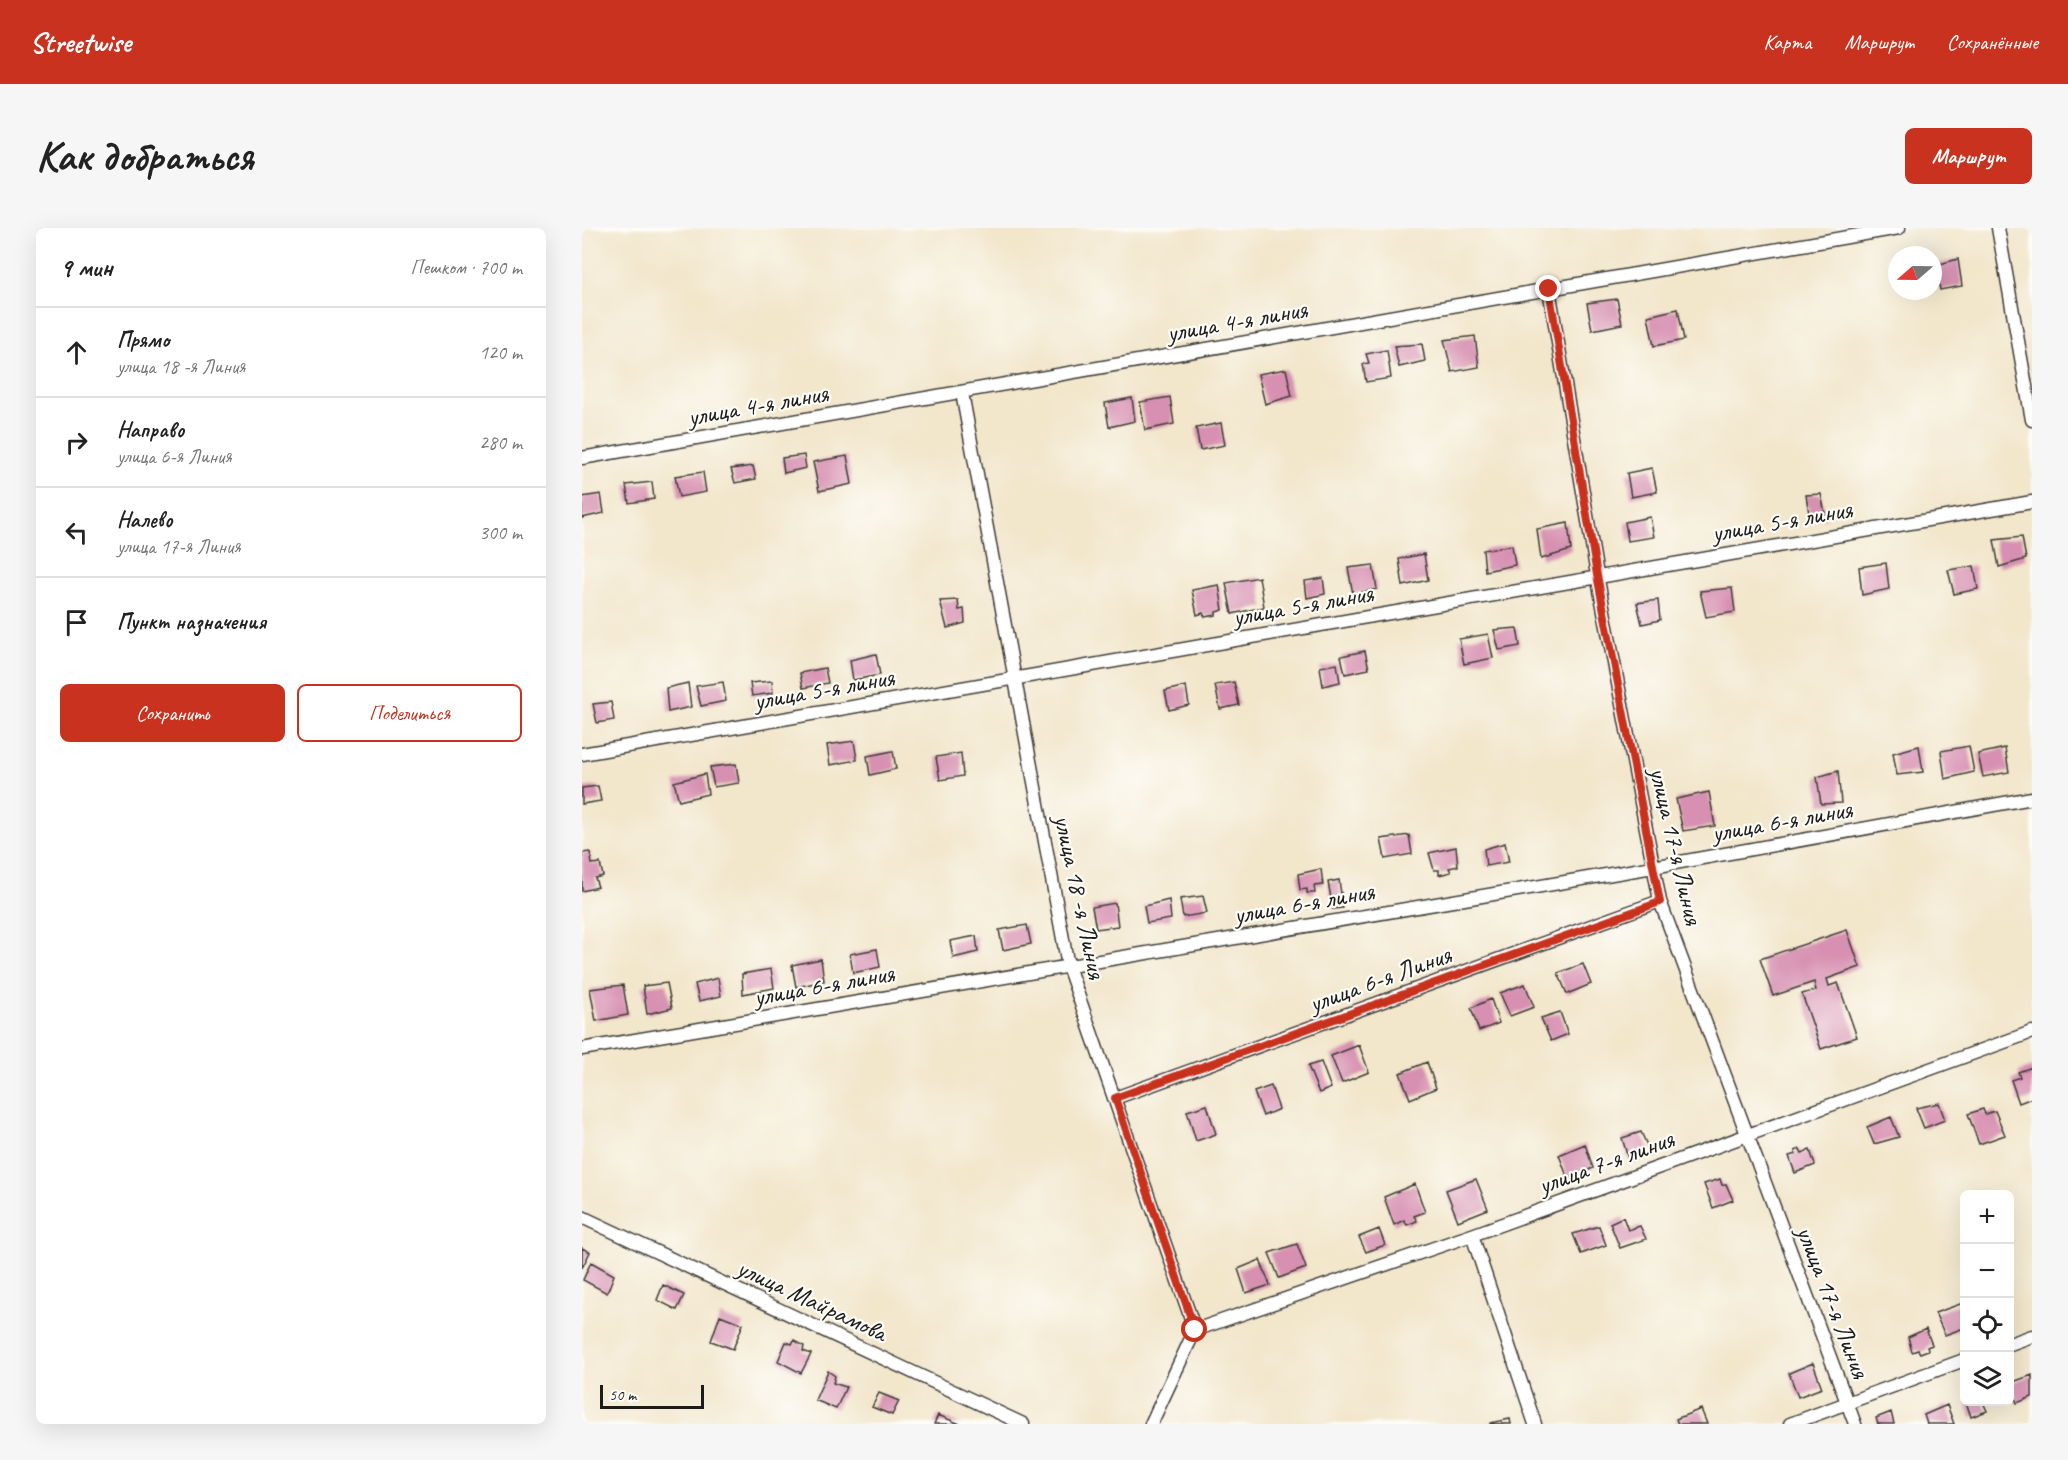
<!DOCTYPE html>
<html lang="ru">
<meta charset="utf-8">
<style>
:root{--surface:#fff;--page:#f6f6f6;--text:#222;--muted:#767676;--line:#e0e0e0;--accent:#c8321e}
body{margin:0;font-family:Caveat,sans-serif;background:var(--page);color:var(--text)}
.controls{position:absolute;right:18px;bottom:18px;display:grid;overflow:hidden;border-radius:9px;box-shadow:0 6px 24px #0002}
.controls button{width:54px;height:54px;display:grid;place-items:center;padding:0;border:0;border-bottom:2px solid var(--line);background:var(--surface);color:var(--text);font:30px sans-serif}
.compass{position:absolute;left:1306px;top:18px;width:54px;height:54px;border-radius:50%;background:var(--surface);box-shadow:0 6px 24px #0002;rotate:250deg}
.scale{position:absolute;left:18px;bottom:15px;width:104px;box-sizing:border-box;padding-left:6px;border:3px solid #1c1c1c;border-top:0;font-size:16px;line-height:21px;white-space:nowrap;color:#1c1c1c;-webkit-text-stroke:4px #fdfcf7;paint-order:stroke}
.stop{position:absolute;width:18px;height:18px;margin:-14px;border:4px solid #c8321e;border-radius:50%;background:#fff}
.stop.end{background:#c8321e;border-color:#fff;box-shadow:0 2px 6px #0008}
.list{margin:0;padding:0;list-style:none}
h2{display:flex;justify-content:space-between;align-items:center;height:78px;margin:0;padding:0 24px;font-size:26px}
h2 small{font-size:20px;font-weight:400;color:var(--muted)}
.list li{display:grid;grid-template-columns:39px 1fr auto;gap:18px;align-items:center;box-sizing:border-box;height:90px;padding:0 24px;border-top:2px solid var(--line)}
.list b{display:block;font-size:22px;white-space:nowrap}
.list p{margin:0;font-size:20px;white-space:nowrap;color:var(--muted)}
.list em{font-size:20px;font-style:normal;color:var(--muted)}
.actions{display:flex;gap:12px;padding:18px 24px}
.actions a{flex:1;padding:14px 0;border:2px solid var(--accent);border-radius:9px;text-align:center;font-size:21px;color:var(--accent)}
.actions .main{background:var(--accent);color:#fff}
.icon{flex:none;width:33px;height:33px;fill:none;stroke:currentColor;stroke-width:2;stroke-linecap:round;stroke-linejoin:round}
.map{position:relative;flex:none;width:1450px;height:1196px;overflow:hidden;border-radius:9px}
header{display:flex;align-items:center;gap:36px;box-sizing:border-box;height:84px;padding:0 30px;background:var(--accent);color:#fff}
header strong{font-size:28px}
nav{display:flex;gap:33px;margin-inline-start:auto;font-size:21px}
.intro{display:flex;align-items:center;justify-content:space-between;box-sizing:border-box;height:144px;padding:0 36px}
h1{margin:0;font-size:42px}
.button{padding:15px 27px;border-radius:9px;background:var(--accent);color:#fff;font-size:21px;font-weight:700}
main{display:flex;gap:36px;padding:0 36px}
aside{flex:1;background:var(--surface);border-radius:9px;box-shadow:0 6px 24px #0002}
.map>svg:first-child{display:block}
.building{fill:#d790b1}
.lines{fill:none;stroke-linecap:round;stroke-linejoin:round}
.minor-casing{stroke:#3c3a36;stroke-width:15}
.minor{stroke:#fff;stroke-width:12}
.route{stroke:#c8321e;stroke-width:8}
.labels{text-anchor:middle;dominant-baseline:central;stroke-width:4.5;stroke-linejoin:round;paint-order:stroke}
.street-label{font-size:26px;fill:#1c1c1c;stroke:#fdfcf7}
</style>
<header>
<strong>Streetwise</strong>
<nav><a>Карта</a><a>Маршрут</a><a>Сохранённые</a></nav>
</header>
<div class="intro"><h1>Как добраться</h1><a class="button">Маршрут</a></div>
<main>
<aside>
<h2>9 мин<small>Пешком · 700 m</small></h2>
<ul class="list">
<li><svg class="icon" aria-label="ahead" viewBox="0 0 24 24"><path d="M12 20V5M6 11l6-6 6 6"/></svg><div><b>Прямо</b><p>улица 18 -я Линия</p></div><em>120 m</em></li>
<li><svg class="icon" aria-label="right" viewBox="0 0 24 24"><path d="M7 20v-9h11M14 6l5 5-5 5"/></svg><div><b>Направо</b><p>улица 6-я Линия</p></div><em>280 m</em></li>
<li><svg class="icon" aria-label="left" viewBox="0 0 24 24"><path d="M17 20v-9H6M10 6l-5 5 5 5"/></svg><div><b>Налево</b><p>улица 17-я Линия</p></div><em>300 m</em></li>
<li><svg class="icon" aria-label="arrive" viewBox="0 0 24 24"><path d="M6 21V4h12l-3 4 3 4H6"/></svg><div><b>Пункт назначения</b></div></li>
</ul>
<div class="actions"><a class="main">Сохранить</a><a>Поделиться</a></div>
</aside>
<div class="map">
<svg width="1450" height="1196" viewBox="0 0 1450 1196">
<rect width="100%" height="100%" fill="#fdfcf7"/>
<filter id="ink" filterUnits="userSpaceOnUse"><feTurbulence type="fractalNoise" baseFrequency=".0167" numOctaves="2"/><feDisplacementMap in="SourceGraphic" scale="12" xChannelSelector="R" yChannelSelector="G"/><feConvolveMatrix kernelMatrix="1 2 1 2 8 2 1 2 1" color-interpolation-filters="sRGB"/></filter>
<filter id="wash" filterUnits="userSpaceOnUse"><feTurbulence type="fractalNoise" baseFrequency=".008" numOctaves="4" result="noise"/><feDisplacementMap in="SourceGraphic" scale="24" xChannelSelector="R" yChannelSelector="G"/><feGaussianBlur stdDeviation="1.35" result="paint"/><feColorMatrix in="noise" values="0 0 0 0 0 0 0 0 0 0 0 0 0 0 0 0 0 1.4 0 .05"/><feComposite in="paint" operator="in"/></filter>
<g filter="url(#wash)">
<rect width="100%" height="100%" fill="#f2e6cb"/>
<g id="blocks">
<path class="building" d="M1376,31L1380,58L1358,62L1354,37Z
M1035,71L1040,96L1010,102L1005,75Z
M1096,81L1102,112L1072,118L1066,88Z
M893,108L897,139L870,144L862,112Z
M840,116L843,133L817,139L812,118Z
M805,122L809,150L784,154L781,136L787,135L784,126Z
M704,141L710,168L683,176L676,146Z
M588,169L592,196L563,202L558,174Z
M550,170L553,193L527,199L523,175Z
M639,195L643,217L618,222L614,200Z
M222,227L224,240L202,245L200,230Z
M265,228L270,256L237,263L231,234Z
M171,238L174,251L153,255L149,241Z
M1070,240L1075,264L1049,269L1045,245Z
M121,244L124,264L97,269L93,248Z
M70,254L72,271L47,275L44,257Z
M19,266L22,285L0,290V269Z
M1239,266L1244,290L1228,292L1224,267Z
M1068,289L1072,309L1046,313L1043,294Z
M986,295L989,322L959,331L955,301Z
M1440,309L1444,331L1417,339L1412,312Z
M930,317L933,337L903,343L901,322Z
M842,326L846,352L821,358L817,331Z
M1304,335L1307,361L1280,367L1277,339Z
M791,337L795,361L771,366L766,340Z
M1392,338L1396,361L1372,366L1366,342Z
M677,349L682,379L650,386L644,355Z
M741,350L743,366L725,370L723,353Z
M637,357L641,382L634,384V387L623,389L621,385L615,387L610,362Z
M1150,360L1153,384L1124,389L1118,363Z
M376,372L377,382L382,381L383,395L365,400L358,373Z
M1076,372L1078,392L1060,396L1055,375Z
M935,400L938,418L917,422L912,402Z
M906,406L911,430L882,436L877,411Z
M783,423L787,441L763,446L759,428Z
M294,426L298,447L271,452L268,432Z
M755,436L758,454L741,458L738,439Z
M243,440L246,455L221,460L218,445Z
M190,453L191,465L170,468L168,455Z
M141,454L144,473L119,478L114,458Z
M652,454L657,477L638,481L633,457Z
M106,455L109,479L86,484L84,460Z
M604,458L607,477L587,482L583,463Z
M29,474L32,492L15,495L11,476Z
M272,513L275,532L248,537L245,517Z
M1337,518L1341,544L1315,547L1311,525Z
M1387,518L1392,544L1363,551L1359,523Z
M1423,520L1427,544L1401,549L1396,526Z
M311,523L314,541L288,547L285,528Z
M379,525L381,548L358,552L354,529Z
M154,536L157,555L132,559L128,539Z
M1256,543L1259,575L1239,576L1235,549Z
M123,546L126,566L97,573L92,554Z
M16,558L19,573L0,576V560Z
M1127,564L1133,598L1101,603L1094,571Z
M827,607L830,626L803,631L799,611Z
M923,615L927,634L904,638L902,621Z
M874,619L876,638L867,640L869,644L857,647V642H852L847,625Z
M8,624L10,636L18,635L21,648L13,650L16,659L0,663V625Z
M739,641L741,657L732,658L733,665H725V661L718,662L716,646Z
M757,652L761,680L751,681L746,654Z
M621,668L625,685L601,689L598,671Z
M587,672L589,691L565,695L562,678Z
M533,675L536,698L514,701L510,679Z
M445,697L449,716L421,722L417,702Z
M1265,702L1278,739L1245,751L1247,758L1256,755L1275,809L1239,821L1220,766L1234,762L1232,754L1191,768L1178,731Z
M394,708L396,724L371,730L368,713Z
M295,721L298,739L271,745L268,726Z
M239,731L242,753L214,759L210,737Z
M1001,736L1009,756L985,766L976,745Z
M189,741L192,760L161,766L160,746Z
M136,750L139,768L117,773L113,756Z
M85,755L90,780L65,786L61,758Z
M943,756L952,779L928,788L918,765Z
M41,757L46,787L14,793L8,761Z
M909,771L917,795L897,803L889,780Z
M978,784L986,806L969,813L959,790Z
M777,817L787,844L760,855L749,828Z
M739,834L749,860L737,865L726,838Z
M845,834L854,860L828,871L818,845Z
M1450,839V870L1437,875L1429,852L1438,849L1436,844Z
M689,858L697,881L681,888L672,864Z
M1357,875L1363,892L1342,900L1334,880Z
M625,877L634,906L614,913L605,883Z
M1401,881L1403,886L1413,883L1423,907L1397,916L1386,886Z
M1309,889L1317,909L1292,916L1285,899Z
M1059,904L1069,926L1047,933L1040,910Z
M1003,916L1011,940L986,951L977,927Z
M1218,921L1220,925L1228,922L1233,937L1213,945L1207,928L1214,926L1213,923Z
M894,951L906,981L876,993L864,962Z
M1138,951L1140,957L1144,956L1151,972L1131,980L1122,956Z
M833,956L843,984L832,988L835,993L825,997L822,992L812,997L802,969Z
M1041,989L1046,1002L1058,998L1064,1011L1038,1020L1028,995Z
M1017,998L1024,1017L999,1026L991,1006Z
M797,1001L803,1017L784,1024L777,1009Z
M715,1016L724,1040L697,1050L687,1025Z
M0,1020L8,1024L0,1040Z
M678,1032L688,1057L664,1065L656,1041Z
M9,1034L32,1047L25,1065L1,1052Z
M81,1057L102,1067L95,1082L75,1072Z
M1381,1075L1382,1100L1363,1107L1353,1085Z
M138,1087L161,1096L151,1121L129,1113Z
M1344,1101L1350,1117L1345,1119L1346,1122L1338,1125L1336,1122L1330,1124L1326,1109Z
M212,1112L222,1118L221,1123L229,1126L219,1145L196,1133L204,1114L210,1116Z
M1231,1135L1240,1160L1216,1169L1207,1145Z
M246,1143L253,1148L251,1155L264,1159L254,1181L233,1172Z
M1450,1147V1169L1435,1175L1428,1155Z
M297,1165L317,1173L310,1187L290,1179Z
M1384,1174H1401L1405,1183L1389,1189Z
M1365,1177L1372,1196H1345L1342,1187Z
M1119,1181L1125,1196H1096L1094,1191Z
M1309,1184L1312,1196H1296L1294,1190Z
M356,1187L378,1196H352Z
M928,1191L929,1196H908V1195Z"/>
</g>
</g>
<g filter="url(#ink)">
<use href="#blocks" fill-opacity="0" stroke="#3c3a36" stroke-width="1.5"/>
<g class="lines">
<g class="minor-casing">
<path id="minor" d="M1416,0L1450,192
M967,61L1015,347L1078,673L1273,1196
M380,165L486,738L613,1102L569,1196
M0,230L1317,0
M0,526C484,443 966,356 1450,274
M0,821L1071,639L1450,570
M533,870L1078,673
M0,989L441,1196
M890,1007L953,1196
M613,1102L890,1007L1450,804
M1428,1116L1450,1108
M1208,1196L1382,1132"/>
</g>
<use href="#minor" class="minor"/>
</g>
</g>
<g class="lines" filter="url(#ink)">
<path class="route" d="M613,1102L533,870L1078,674L1015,347L967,61"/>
</g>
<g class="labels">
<g class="street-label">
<text transform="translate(655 93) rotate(-10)">улица 4-я линия</text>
<text transform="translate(176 177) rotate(-10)">улица 4-я линия</text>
<text transform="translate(1200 293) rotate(-10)">улица 5-я линия</text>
<text transform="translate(721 377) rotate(-10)">улица 5-я линия</text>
<text transform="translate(242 461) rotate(-10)">улица 5-я линия</text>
<text transform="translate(1200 593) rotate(-10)">улица 6-я линия</text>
<text transform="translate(1094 618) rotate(77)">улица 17-я Линия</text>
<text transform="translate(498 669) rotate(78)">улица 18 -я Линия</text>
<text transform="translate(722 675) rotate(-10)">улица 6-я линия</text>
<text transform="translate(798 751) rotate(-20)">улица 6-я Линия</text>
<text transform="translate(242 757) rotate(-10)">улица 6-я линия</text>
<text transform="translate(1024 934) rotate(-20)">улица 7-я линия</text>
<text transform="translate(230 1072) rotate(25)">улица Майрамова</text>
<text transform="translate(1251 1074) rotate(69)">улица 17-я Линия</text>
</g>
</g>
</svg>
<div class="controls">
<button>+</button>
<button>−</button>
<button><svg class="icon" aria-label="locate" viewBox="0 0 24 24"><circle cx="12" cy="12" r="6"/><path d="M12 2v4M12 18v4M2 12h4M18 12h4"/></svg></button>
<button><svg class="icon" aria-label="layers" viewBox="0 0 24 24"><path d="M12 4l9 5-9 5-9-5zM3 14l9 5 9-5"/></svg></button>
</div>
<svg class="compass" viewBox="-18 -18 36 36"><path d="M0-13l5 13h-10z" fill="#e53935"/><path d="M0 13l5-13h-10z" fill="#767676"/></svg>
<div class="scale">50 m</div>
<div class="stop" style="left:613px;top:1102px"></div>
<div class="stop end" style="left:967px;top:61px"></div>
</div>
</main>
